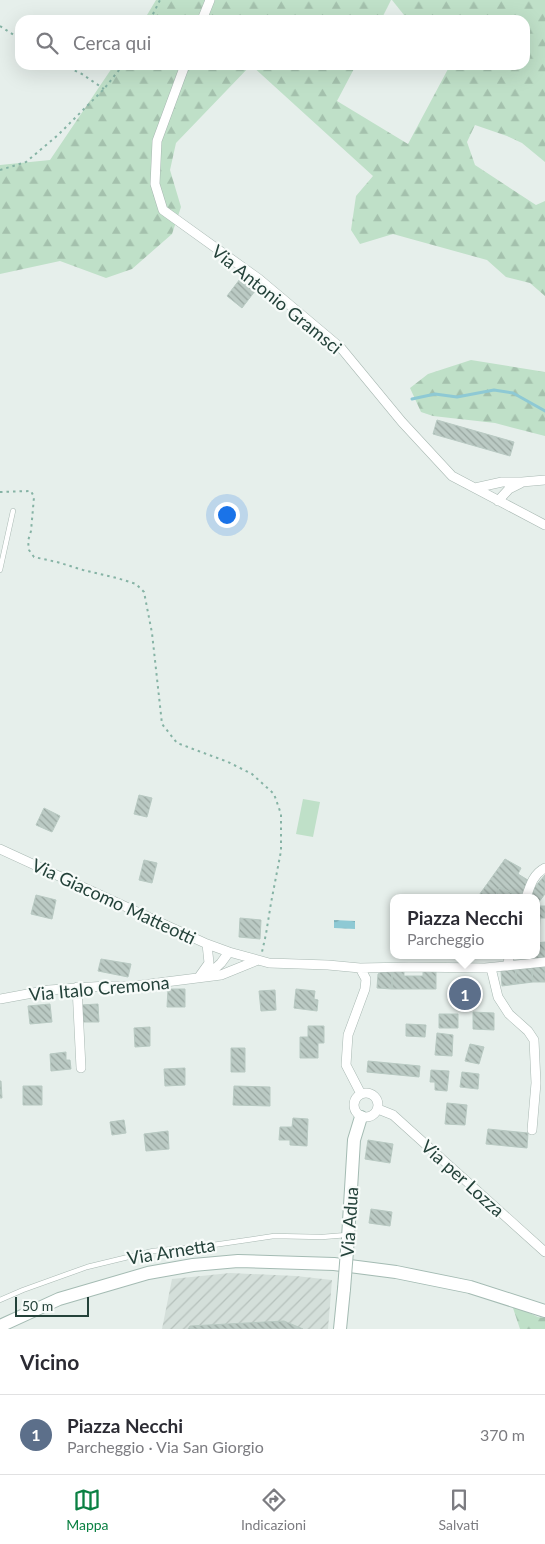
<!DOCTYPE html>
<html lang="it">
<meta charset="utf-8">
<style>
:root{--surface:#fff;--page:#f7f7f7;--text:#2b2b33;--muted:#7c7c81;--line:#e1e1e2;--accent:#0b8043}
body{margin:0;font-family:Lato,sans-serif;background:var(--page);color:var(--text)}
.scale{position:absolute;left:15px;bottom:12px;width:74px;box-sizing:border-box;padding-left:5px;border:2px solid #24423a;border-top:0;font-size:14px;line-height:18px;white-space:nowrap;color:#24423a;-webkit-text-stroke:4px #f7fbf9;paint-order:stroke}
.you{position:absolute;left:226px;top:514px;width:18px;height:18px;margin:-12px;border:4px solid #fff;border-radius:50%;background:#1a73e8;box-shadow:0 0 0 8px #1a73e833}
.badge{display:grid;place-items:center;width:32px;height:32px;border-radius:50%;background:var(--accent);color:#fff;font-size:16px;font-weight:700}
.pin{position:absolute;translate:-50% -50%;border:2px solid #fff;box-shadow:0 1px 5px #0006}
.popup{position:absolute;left:390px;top:894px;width:150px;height:65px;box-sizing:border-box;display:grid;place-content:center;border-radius:10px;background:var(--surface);filter:drop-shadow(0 1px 4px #0005);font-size:16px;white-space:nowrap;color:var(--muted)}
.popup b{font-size:19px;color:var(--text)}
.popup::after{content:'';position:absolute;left:50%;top:100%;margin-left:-10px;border:10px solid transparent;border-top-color:var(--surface)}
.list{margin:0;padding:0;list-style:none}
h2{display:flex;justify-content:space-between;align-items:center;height:65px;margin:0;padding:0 20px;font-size:21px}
h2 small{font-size:16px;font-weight:400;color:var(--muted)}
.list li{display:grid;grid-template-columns:32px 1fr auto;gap:15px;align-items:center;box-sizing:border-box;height:80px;padding:0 20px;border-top:1px solid var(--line)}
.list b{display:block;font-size:19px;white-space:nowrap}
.list p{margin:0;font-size:16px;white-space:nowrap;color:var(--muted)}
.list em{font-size:16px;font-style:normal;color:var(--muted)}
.icon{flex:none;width:28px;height:28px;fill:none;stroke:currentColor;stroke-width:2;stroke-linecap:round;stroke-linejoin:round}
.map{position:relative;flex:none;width:545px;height:1329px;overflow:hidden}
.search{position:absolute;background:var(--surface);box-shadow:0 5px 20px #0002;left:15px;right:15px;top:15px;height:55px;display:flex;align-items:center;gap:12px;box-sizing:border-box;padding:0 18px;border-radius:15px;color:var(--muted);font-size:19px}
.sheet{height:145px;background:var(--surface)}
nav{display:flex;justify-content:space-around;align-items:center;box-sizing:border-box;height:70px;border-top:1px solid var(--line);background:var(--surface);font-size:14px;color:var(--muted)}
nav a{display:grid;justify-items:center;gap:2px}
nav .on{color:var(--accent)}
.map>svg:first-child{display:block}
.industrial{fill:url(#industrial-furrows)}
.grass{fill:#bfe0c8}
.forest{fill:url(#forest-firs)}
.water{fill:url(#water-waves)}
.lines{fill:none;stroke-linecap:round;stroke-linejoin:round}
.stream{stroke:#8ec9d4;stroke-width:3}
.building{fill:url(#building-back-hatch);stroke:#b8c9c2}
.lane-casing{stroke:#a8b8b2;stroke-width:5.5}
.street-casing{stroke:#a8b8b2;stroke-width:10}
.secondary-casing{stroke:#a4bbb3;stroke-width:14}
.path{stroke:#86b3a5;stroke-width:2;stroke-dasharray:2.5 4;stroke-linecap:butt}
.lane{stroke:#fff;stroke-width:4.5}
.street{stroke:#fff;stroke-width:9}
.secondary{stroke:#fff;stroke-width:12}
.secondary-bridge-casing{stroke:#a4bbb3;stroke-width:14;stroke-linecap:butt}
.secondary-bridge{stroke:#fff;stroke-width:12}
.labels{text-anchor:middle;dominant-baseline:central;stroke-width:4.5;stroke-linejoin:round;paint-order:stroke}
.street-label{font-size:18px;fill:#24423a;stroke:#f7fbf9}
</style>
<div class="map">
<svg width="545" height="1329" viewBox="0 0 545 1329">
<defs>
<pattern id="industrial-furrows" width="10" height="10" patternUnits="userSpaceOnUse" patternTransform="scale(1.25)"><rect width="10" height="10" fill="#d4dfda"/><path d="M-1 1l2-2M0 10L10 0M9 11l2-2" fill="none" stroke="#b6c1bc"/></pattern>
<pattern id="forest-firs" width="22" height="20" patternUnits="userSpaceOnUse" patternTransform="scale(1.25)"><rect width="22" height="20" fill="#bfe0c8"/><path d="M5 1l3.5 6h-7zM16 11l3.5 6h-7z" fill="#a4c1ad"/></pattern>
<pattern id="water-waves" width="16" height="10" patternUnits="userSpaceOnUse" patternTransform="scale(1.25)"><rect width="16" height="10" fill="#8ec9d4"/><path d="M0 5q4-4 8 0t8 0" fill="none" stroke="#74a5ad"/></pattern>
<pattern id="building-back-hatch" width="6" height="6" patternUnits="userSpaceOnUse" patternTransform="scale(1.25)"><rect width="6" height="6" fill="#bbcac4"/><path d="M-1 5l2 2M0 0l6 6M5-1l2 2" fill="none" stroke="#98a6a0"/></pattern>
</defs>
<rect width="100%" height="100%" fill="#e6efeb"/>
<path class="industrial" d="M230,1273L296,1276L332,1280L328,1329H162L172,1279Z"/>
<path class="grass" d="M303,799L320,802L313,837L296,834Z"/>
<path class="forest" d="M156,0H391L381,20H144Z
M392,0H545V162L522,143L507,136L475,125L467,142L475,165L536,205L545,201V296L530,283L506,277L487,260L393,234L360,244L351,230L356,196L373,176L251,65L176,143L170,170L181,207L172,234L132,269L106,278L60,261L0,274V165L50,160L114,65H356L337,101L408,144L448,69L445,65H525V20H408Z
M471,360L545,372V436L495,423L433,416L421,412L410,388L428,374Z
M512,1305L538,1317L545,1318V1329H520Z"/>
<path class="water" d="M334,920L355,921V929L334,928Z"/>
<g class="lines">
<path class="stream" d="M412,399L435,394L457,397L494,390L513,393L545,411"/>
</g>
<path class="building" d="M240,279L255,291L242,308L227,296Z
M437,420L514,442L510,456L433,434Z
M139,795L152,798L147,817L134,814Z
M44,808L60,816L52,832L36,825Z
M505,859L521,868L518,874L531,882L527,898H522L500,887L494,898H477Z
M144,860L157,863L152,883L139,880Z
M545,875V894L538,903L536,902V898H531L534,888Z
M500,887L522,898H494Z
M36,895L56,900L52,919L31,914Z
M536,906H545V918H536Z
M240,918L261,920L260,939L239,937Z
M536,918H540L539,936H536Z
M545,942V959L526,961V955H536V943Z
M101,959L131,964L128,977L98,971Z
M545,963V982H533L531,964Z
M531,964L533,982L517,984L515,966Z
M515,966L517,984L502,986L501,971Z
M385,970H392V989L377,988L378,974Z
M392,970H404V976H423V970H436V989H392Z
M168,989H185V1007H167Z
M296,989L315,991L314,999L318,1000L317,1011L294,1008Z
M275,990L276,1010L261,1011L259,991Z
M50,1004L52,1022L30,1024L28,1006Z
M98,1004L99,1022H81V1005Z
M473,1012L494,1013V1030L473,1029Z
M439,1014H458V1028H439Z
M406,1024L426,1025L425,1037L406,1036Z
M308,1026H324V1043H318V1058H300V1037H308Z
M150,1027V1046L135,1047L134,1028Z
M437,1033L453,1035L452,1056L435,1055Z
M470,1044L484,1047L479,1064L465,1061Z
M231,1048H245V1072H231Z
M66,1052V1060H70L71,1069L51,1071L50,1054Z
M368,1061L420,1066L419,1077L367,1072Z
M185,1068V1085L165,1086L164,1069Z
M431,1070L449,1071L447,1091L435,1090V1082H430Z
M462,1072L479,1074L478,1089L460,1087Z
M0,1081H1L2,1098H0Z
M23,1086H42V1105H23Z
M234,1086L270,1087V1106L233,1105Z
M447,1103L467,1105L465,1125L445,1124Z
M293,1118L308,1119L307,1146L290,1145V1140H279L280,1127H292Z
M124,1120L126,1133L112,1135L110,1122Z
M488,1129L528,1133L527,1148L486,1144Z
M168,1131L169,1149L146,1151L144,1134Z
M368,1140L393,1144L390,1163L365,1159Z
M371,1209L392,1212L390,1226L369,1223Z
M284,1321L303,1329H188L190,1326Z"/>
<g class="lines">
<g class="lane-casing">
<path id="lane" d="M0,570L13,511
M0,1300L23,1290L87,1267L153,1251L213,1245L274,1236L322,1237L347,1235"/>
</g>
<g class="street-casing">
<path id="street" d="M202,20L210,0
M185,65L157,141L155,184L163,210L259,279L341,348L402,422L452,476L545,525
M475,488L502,482H522L545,480
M498,501L509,489L521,483
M0,849L207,944L229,952L269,963L328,965L360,968L409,967L485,968L545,962
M526,898C530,886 533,874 545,868
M507,966L510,955
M360,968L366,979L365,989L348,1035L346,1065L361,1094
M491,968L498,997L509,1014L528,1031L534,1040L536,1083L532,1130
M207,976L221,963L229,952
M199,977L209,963L207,944
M77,987L81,1068
M0,999L49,990L106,986H134L221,975L258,960
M354 1105a12 12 0 1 1 24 0a12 12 0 1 1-24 0Z
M378,1109L393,1115L545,1252"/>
</g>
<g class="secondary-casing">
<path id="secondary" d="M348,1238L354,1140L361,1117
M0,1326L59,1299L148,1273L193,1265L238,1261L334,1264L396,1272L470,1287L545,1311
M340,1329L344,1289"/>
</g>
<path class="path" d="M150,20L160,0
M0,26L20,39
M63,65L82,74L104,89
M0,170L26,162L58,135L104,89L123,65
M0,492L31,491L34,497L31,531L28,541L29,550L34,557L57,562L83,570L117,578L136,584L144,592L152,633L162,724L177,743L228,762L252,774L274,794L281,814V851L271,903L266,934L262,952"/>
<use href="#lane" class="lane"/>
<use href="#street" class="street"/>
<use href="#secondary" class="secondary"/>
<g class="secondary-bridge-casing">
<path id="secondary-bridge" d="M344,1289L348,1238"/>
</g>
<use href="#secondary-bridge" class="secondary-bridge"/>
</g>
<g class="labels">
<g class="street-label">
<text transform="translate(277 299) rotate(39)">Via Antonio Gramsci</text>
<text transform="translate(114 901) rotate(25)">Via Giacomo Matteotti</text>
<text transform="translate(99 988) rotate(-5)">Via Italo Cremona</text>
<text transform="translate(463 1178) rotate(42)">Via per Lozza</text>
<text transform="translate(349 1222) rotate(-86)">Via Adua</text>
<text transform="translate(171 1251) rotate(-9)">Via Arnetta</text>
</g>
</g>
</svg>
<div class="scale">50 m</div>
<div class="you"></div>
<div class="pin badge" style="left:465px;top:994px;background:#5c6f8a">1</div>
<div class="popup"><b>Piazza Necchi</b>Parcheggio</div>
<div class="search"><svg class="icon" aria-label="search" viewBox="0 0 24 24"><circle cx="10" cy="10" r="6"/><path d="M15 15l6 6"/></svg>Cerca qui</div>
</div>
<section class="sheet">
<h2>Vicino<small></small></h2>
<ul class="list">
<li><span class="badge" style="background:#5c6f8a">1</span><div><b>Piazza Necchi</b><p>Parcheggio · Via San Giorgio</p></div><em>370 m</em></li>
</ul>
</section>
<nav>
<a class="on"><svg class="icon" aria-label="map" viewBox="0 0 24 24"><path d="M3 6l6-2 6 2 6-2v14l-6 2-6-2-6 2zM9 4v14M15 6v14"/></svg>Mappa</a>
<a><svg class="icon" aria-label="directions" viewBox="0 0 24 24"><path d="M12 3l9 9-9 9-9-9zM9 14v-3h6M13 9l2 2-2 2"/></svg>Indicazioni</a>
<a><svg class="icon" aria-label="saved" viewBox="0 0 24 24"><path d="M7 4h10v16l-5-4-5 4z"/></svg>Salvati</a>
</nav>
